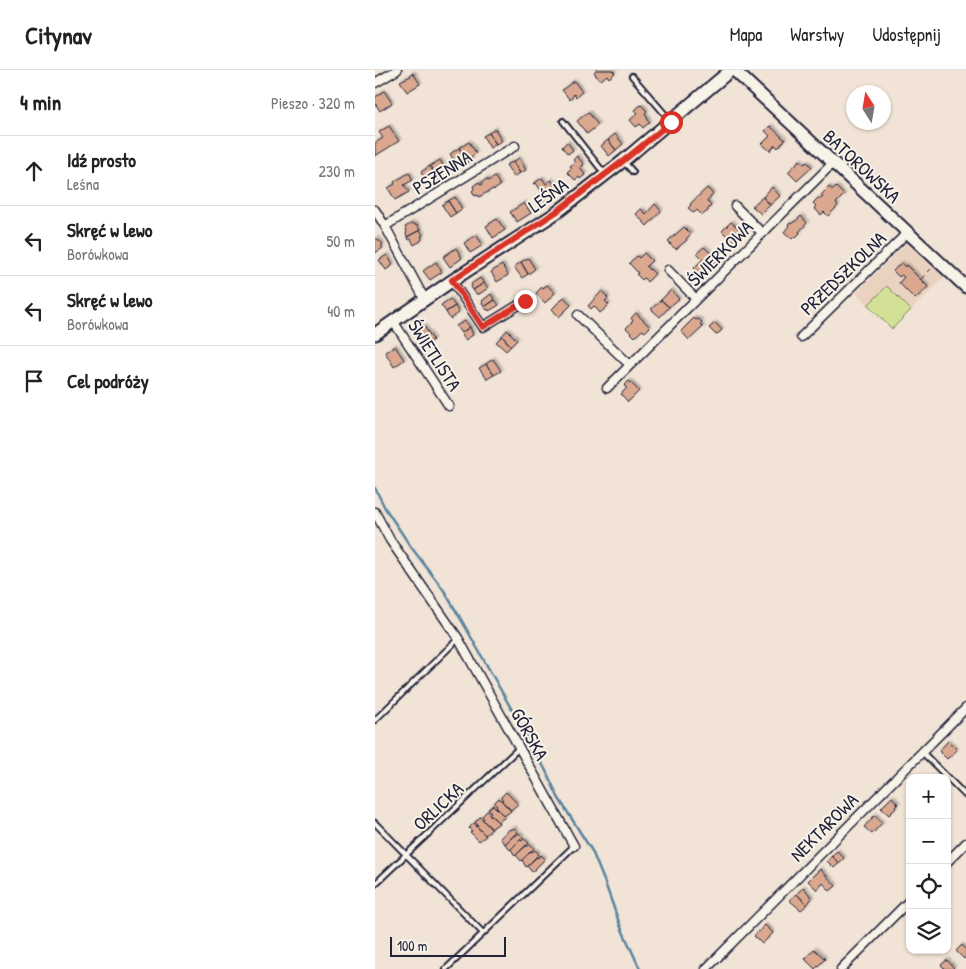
<!DOCTYPE html>
<html lang="pl">
<meta charset="utf-8">
<style>
:root{--surface:#fff;--page:#f2f2f2;--text:#222;--muted:#767676;--line:#e0e0e0}
body{margin:0;font-family:"Patrick Hand",sans-serif;background:var(--page);color:var(--text)}
.controls{position:absolute;right:15px;bottom:15px;display:grid;overflow:hidden;border-radius:10px;box-shadow:0 1px 4px #0004}
.controls button{width:45px;height:45px;display:grid;place-items:center;padding:0;border:0;border-bottom:1px solid var(--line);background:var(--surface);color:var(--text);font:25px sans-serif}
.compass{position:absolute;left:471px;top:15px;width:45px;height:45px;border-radius:50%;background:var(--surface);box-shadow:0 1px 4px #0004;rotate:349deg}
.scale{position:absolute;left:15px;bottom:12px;width:116px;box-sizing:border-box;padding-left:5px;border:2px solid #22223b;border-top:0;font-size:14px;line-height:18px;white-space:nowrap;color:#22223b;-webkit-text-stroke:4px #f7f3e8;paint-order:stroke}
.stop{position:absolute;width:15px;height:15px;margin:-11px;border:4px solid #d93025;border-radius:50%;background:#fff}
.stop.end{background:#d93025;border-color:#fff;box-shadow:0 1px 5px #0008}
.list{margin:0;padding:0;list-style:none}
h2{display:flex;justify-content:space-between;align-items:center;height:65px;margin:0;padding:0 20px;font-size:21px}
h2 small{font-size:16px;font-weight:400;color:var(--muted)}
.list li{display:grid;grid-template-columns:32px 1fr auto;gap:15px;align-items:center;box-sizing:border-box;height:70px;padding:0 20px;border-top:1px solid var(--line)}
.list b{display:block;font-size:19px;white-space:nowrap}
.list p{margin:0;font-size:16px;white-space:nowrap;color:var(--muted)}
.list em{font-size:16px;font-style:normal;color:var(--muted)}
.icon{flex:none;width:28px;height:28px;fill:none;stroke:currentColor;stroke-width:2;stroke-linecap:round;stroke-linejoin:round}
.map{position:relative;flex:none;width:591px;height:899px;overflow:hidden}
header{display:flex;align-items:center;gap:30px;box-sizing:border-box;height:70px;padding:0 25px;background:var(--surface);border-bottom:1px solid var(--line)}
header strong{font-size:24px}
nav{display:flex;gap:28px;margin-inline-start:auto;font-size:18px}
main{display:flex}
aside{flex:1;background:var(--surface)}
.map>svg:first-child{display:block}
.built{fill:#ead2c1}
.green{fill:#d2e195;stroke:#7a8268}
.lines{fill:none;stroke-linecap:round;stroke-linejoin:round}
.stream{stroke:#5a849f;stroke-width:2.5}
.building{fill:#dba88f;stroke:#22223b;filter:url(#shadow)}
.lane-casing{stroke:#22223b;stroke-width:8}
.street-casing{stroke:#22223b;stroke-width:11}
.secondary-casing{stroke:#22223b;stroke-width:15}
.path{stroke:#22223b;stroke-width:1;stroke-dasharray:5 4;stroke-linecap:butt}
.lane{stroke:#f7f3e8;stroke-width:4}
.street{stroke:#f7f3e8;stroke-width:8}
.secondary{stroke:#f7f3e8;stroke-width:11}
.route{stroke:#d93025;stroke-width:6}
.labels{text-anchor:middle;dominant-baseline:central;stroke-width:4;stroke-linejoin:round;paint-order:stroke}
.street-label{font-size:19px;fill:#22223b;stroke:#f7f3e8}
</style>
<header>
<strong>Citynav</strong>
<nav><a>Mapa</a><a>Warstwy</a><a>Udostępnij</a></nav>
</header>
<main>
<aside>
<h2>4 min<small>Pieszo · 320 m</small></h2>
<ul class="list">
<li><svg class="icon" aria-label="ahead" viewBox="0 0 24 24"><path d="M12 20V5M6 11l6-6 6 6"/></svg><div><b>Idź prosto</b><p>Leśna</p></div><em>230 m</em></li>
<li><svg class="icon" aria-label="left" viewBox="0 0 24 24"><path d="M17 20v-9H6M10 6l-5 5 5 5"/></svg><div><b>Skręć w lewo</b><p>Borówkowa</p></div><em>50 m</em></li>
<li><svg class="icon" aria-label="left" viewBox="0 0 24 24"><path d="M17 20v-9H6M10 6l-5 5 5 5"/></svg><div><b>Skręć w lewo</b><p>Borówkowa</p></div><em>40 m</em></li>
<li><svg class="icon" aria-label="arrive" viewBox="0 0 24 24"><path d="M6 21V4h12l-3 4 3 4H6"/></svg><div><b>Cel podróży</b></div></li>
</ul>
</aside>
<div class="map">
<svg width="591" height="899" viewBox="0 0 591 899">
<defs>
<filter id="shadow"><feDropShadow dx="2" dy="-2" stdDeviation="1" flood-color="#0004"/></filter>
</defs>
<rect width="100%" height="100%" fill="#f1e4d6"/>
<filter id="ink" filterUnits="userSpaceOnUse"><feTurbulence type="fractalNoise" baseFrequency=".02" numOctaves="2"/><feDisplacementMap in="SourceGraphic" scale="10" xChannelSelector="R" yChannelSelector="G"/><feConvolveMatrix kernelMatrix="1 2 1 2 8 2 1 2 1" color-interpolation-filters="sRGB"/></filter>
<g filter="url(#ink)">
<path class="built" d="M532,172L570,207L517,259L481,223Z"/>
<path class="green" d="M512,216L536,240L517,259L493,235Z"/>
<g class="lines">
<path class="stream" d="M0,418L10,438L36,477L68,519L87,551L170,699L183,727L217,781L230,813L245,855L265,899"/>
</g>
<path class="building" d="M221,0H237L240,3L234,8L232,5L226,10L220,5H221L219,2Z
M38,3L45,14L32,22L25,11L36,6L35,5Z
M199,11L207,22L201,27L199,24L195,30L187,20Z
M9,21L17,33L5,41L0,33V27L6,24V23Z
M266,35L272,41L270,43L273,48L272,49L275,52L268,58L265,54L261,57L255,50L263,43L260,40Z
M213,42L223,55L212,64L202,51Z
M14,56L24,71L0,86V73L8,68L4,62Z
M395,56L410,70L403,78L400,75L395,81L387,74L395,66L390,61Z
M120,59L127,71L121,74L114,63Z
M114,63L121,74L115,78L108,66Z
M240,64L248,74L241,80L233,70Z
M233,70L241,80L234,86L226,76Z
M94,72L101,83L96,87L97,89L93,92L84,78Z
M192,72L198,80L193,84L187,77Z
M84,78L93,92L88,94L87,92L82,95L75,84Z
M202,86L209,95L205,97L210,105L205,109L204,107L200,110L192,102L197,98L195,96L200,92L198,90Z
M144,88L151,100L145,103L138,92Z
M65,90L71,101L66,104L68,107L63,110L55,96Z
M425,90L429,94L432,92L437,97L422,111L413,102Z
M138,92L145,103L139,107L131,95Z
M55,96L63,110L59,112L58,110L52,113L46,102Z
M34,103L38,110L29,115L34,122L20,130L13,118L20,114L19,112Z
M120,107L125,116L119,120L118,119L104,127L103,125L100,126L97,121L99,119L98,116L104,112L106,115L108,114L107,112L112,109L113,111Z
M167,108L171,114L176,110L181,117L173,122L178,129L166,136L162,129L169,125L161,113L158,114Z
M397,117L405,126L395,135L388,127Z
M454,117L458,120L461,117L469,125L461,133L463,136L453,146L449,142L446,145L439,138L441,136L438,133L443,128L445,129L448,127L446,125Z
M332,118L338,124L332,131L336,136L333,139V141L327,145L322,140L319,143L313,138L316,135L315,134Z
M80,127L87,139L81,143L73,131Z
M388,127L395,135L386,144L377,136Z
M73,131L81,143L75,147L67,135Z
M149,133L156,143L142,152L135,142Z
M280,134L286,141L272,156L261,144L266,139L271,144Z
M426,146L432,153L424,162L425,163L421,167L420,166L417,169L409,162L414,156L413,155L415,153L416,154L420,151H421Z
M122,149L130,160L118,168L111,156Z
M356,152L370,164L364,169L362,167L357,171L347,161Z
M36,154H40L41,156L42,155L45,160L32,167L31,163L32,162L30,157Z
M309,157L316,164L311,169L312,170L301,179L294,174H296L293,171Z
M45,160L48,165L46,166L47,168L46,171L39,175L36,169L34,170L32,167Z
M101,165L108,175L95,183L89,173Z
M1,168L8,174L6,176L8,178L0,183V169Z
M329,177L343,190L326,205L319,198L328,189L322,183Z
M81,178L87,188L75,197L68,187Z
M269,183L277,191L271,196L273,198V199L274,200L275,199L280,204L272,212L269,208L267,210L261,204L263,203L254,193L262,186L264,188Z
M12,185L18,195L11,200L4,190Z
M153,188L160,199L153,204L146,192Z
M61,192L67,202L55,210L48,201Z
M146,192L153,204L147,208L139,197Z
M526,193L530,197L531,195L553,217L540,229L524,213L529,207L526,205L524,207L518,201Z
M127,195L133,205L122,212L116,202Z
M105,208L109,213L98,220L96,217L97,216L96,214Z
M109,213L113,218L103,225L102,223L101,224L98,220Z
M172,215L180,223L170,233L161,223L167,217L168,218Z
M296,220L304,229L294,237L286,230Z
M227,221L233,228L230,231L234,235L225,243L219,236L216,239L213,236Z
M116,224L120,230L109,237L107,233L108,232L107,231Z
M189,227L196,235L184,247L177,239Z
M75,229L80,236L71,242L66,235Z
M120,230L124,235L114,241L113,239L112,240L109,237Z
M286,230L294,237L285,247L276,239Z
M80,236L84,243L75,249L71,242Z
M261,243L275,257L270,262L267,260L260,267L251,258L258,251L256,248Z
M319,248L321,250L323,249L327,252L325,254L328,257L314,270L306,261Z
M90,251L95,257L86,263L81,256Z
M340,253L347,260L341,265L334,258Z
M49,256L58,270L48,277L39,263Z
M95,257L98,265L90,270L86,263Z
M132,260L142,270L136,276L127,266Z
M127,266L136,276L131,281L121,272Z
M20,276L29,290L19,297L10,282Z
M118,289L126,301L119,305L111,294Z
M111,294L119,305L112,309L104,298Z
M254,311L264,321L253,332L246,324L252,318L249,316Z
M573,671L582,680L572,689L564,681Z
M131,722L143,734L136,740L127,731L128,730L126,727Z
M517,727L523,734L520,737L521,738L514,745L506,738Z
M124,728L136,741L129,746L121,737L122,736L119,733Z
M118,735L130,747L123,752L114,744L116,742L113,739Z
M112,741L124,753L116,759L108,750L109,748L107,746Z
M500,745L507,753L497,764L489,757Z
M105,747L117,759L110,765L101,756L103,755L100,752Z
M99,753L111,766L104,771L95,762L97,761L94,758Z
M139,758L143,762L130,774L125,768L135,759L136,760Z
M144,763L148,767L135,780L130,774L140,764L141,766Z
M149,769L154,773L140,786L136,779L145,770L147,771Z
M155,774L159,778L146,791L141,785L151,775L152,777Z
M160,780L164,784L151,797L147,790L156,781L157,782Z
M462,781L469,788L464,793L457,786Z
M166,785L170,789L157,802L152,796L162,787L163,788Z
M457,786L464,793L459,798L452,791Z
M445,799L461,816L455,821L448,813L442,820L433,811Z
M428,817L437,828L432,835L422,824Z
M422,824L432,835L426,840L414,830Z
M390,855L398,863L387,874L379,866Z
M587,875L591,880V886L589,889L581,881Z
M439,879L450,889L440,899L430,889Z
M572,890L579,898L578,899H570L566,895Z"/>
<g class="lines">
<g class="lane-casing">
<path id="lane" d="M257,6L295,50
M188,51L229,103
M250,93L258,102
M0,650L83,569
M547,682L591,726
M0,753L108,863
M0,814L144,678
M71,899L199,776"/>
</g>
<g class="street-casing">
<path id="street" d="M0,13L22,0
M360,136L387,163
M0,140L10,156L50,230
M10,156L140,76
M293,200L321,229
M77,211L108,257L150,231
M203,245L255,295
M18,251L74,336
M426,267L533,162
M232,318L458,93
M0,442L15,470L83,568L199,776
M572,792L591,773
M331,899L591,638
M466,899L535,830"/>
</g>
<g class="secondary-casing">
<path id="secondary" d="M359,0L591,217
M0,264L78,210L181,143L248,91L356,0"/>
</g>
<path class="path" d="M546,209L556,199"/>
<use href="#lane" class="lane"/>
<use href="#street" class="street"/>
<use href="#secondary" class="secondary"/>
</g>
</g>
<g class="lines" filter="url(#ink)">
<path class="route" d="M150,231L108,257L77,210L181,142L248,91L296,52"/>
</g>
<g class="labels">
<g class="street-label">
<text transform="translate(487 96) rotate(43)">BATOROWSKA</text>
<text transform="translate(67 102) rotate(-32)">PSZENNA</text>
<text transform="translate(173 125) rotate(-36)">LEŚNA</text>
<text transform="translate(345 183) rotate(-45)">ŚWIERKOWA</text>
<text transform="translate(468 203) rotate(-44)">PRZEDSZKOLNA</text>
<text transform="translate(60 285) rotate(57)">ŚWIETLISTA</text>
<text transform="translate(155 664) rotate(61)">GÓRSKA</text>
<text transform="translate(63 736) rotate(-43)">ORLICKA</text>
<text transform="translate(449 757) rotate(-45)">NEKTAROWA</text>
</g>
</g>
</svg>
<div class="controls">
<button>+</button>
<button>−</button>
<button><svg class="icon" aria-label="locate" viewBox="0 0 24 24"><circle cx="12" cy="12" r="6"/><path d="M12 2v4M12 18v4M2 12h4M18 12h4"/></svg></button>
<button><svg class="icon" aria-label="layers" viewBox="0 0 24 24"><path d="M12 4l9 5-9 5-9-5zM3 14l9 5 9-5"/></svg></button>
</div>
<svg class="compass" viewBox="-18 -18 36 36"><path d="M0-13l5 13h-10z" fill="#e53935"/><path d="M0 13l5-13h-10z" fill="#767676"/></svg>
<div class="scale">100 m</div>
<div class="stop" style="left:296px;top:52px"></div>
<div class="stop end" style="left:150px;top:231px"></div>
</div>
</main>
